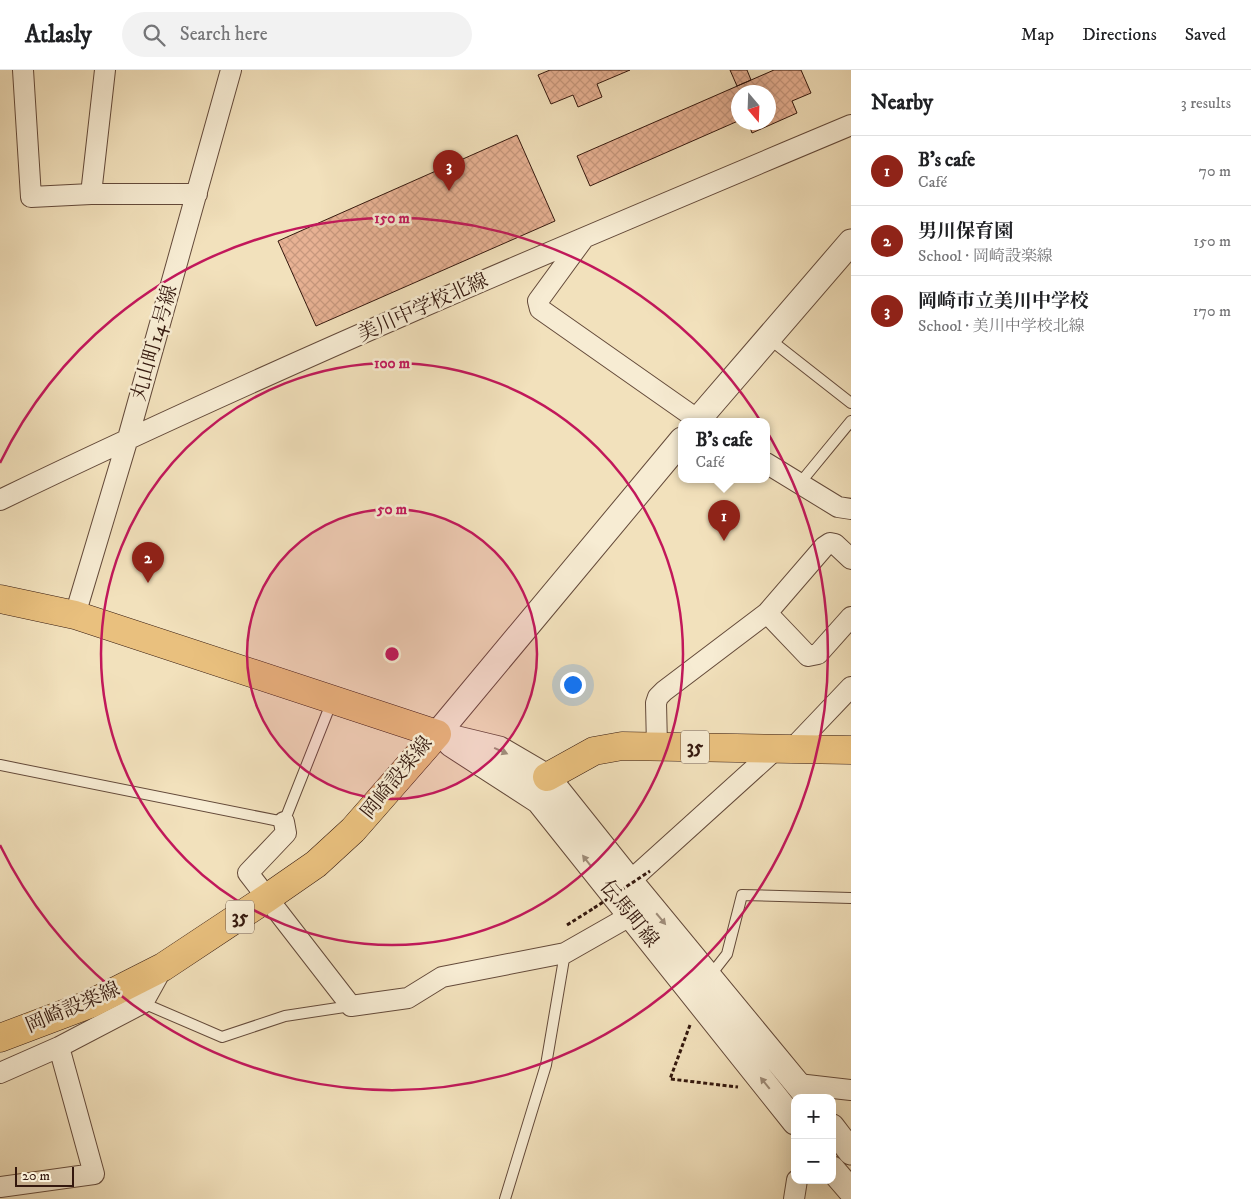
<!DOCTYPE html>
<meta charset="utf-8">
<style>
:root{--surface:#fff;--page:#f2f2f2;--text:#202124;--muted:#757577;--line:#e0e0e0;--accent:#8f2418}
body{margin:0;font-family:"IM FELL DW Pica","Noto Serif JP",serif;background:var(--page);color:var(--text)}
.controls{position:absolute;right:15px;bottom:15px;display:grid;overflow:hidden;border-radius:10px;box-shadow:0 5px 20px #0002}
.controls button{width:45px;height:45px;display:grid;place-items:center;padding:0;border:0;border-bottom:1px solid var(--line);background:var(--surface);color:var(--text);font:25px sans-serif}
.compass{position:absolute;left:731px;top:15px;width:45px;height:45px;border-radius:50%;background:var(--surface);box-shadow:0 5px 20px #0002;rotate:161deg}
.scale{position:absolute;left:15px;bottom:12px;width:59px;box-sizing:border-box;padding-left:5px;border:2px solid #34180e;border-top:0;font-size:14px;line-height:18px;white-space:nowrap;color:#34180e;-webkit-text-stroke:4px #f7ecd3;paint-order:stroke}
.you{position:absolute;left:572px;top:614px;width:18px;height:18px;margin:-12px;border:4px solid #fff;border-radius:50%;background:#1a73e8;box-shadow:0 0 0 8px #1a73e833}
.badge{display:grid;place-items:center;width:32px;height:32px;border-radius:50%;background:var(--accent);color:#fff;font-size:16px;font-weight:700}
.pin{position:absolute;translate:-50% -41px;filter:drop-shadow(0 1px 2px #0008)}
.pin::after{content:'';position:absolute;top:26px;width:18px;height:15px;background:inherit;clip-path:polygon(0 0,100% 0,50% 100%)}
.popup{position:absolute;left:678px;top:348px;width:92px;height:65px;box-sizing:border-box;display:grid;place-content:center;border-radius:10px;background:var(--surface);filter:drop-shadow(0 1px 4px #0005);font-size:16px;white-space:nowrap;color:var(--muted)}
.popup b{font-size:19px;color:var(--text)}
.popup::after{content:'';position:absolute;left:50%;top:100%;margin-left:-10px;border:10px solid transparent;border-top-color:var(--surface)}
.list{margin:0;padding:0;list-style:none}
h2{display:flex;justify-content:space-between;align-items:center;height:65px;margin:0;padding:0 20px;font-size:21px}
h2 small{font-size:16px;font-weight:400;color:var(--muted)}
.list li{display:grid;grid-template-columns:32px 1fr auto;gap:15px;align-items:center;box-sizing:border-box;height:70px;padding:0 20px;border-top:1px solid var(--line)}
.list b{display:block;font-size:19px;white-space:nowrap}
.list p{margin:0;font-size:16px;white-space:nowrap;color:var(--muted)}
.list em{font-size:16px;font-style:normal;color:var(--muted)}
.icon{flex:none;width:28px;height:28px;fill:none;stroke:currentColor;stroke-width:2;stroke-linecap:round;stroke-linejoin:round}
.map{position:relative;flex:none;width:851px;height:1129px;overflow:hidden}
header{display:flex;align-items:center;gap:30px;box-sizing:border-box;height:70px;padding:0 25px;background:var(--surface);border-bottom:1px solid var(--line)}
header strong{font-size:24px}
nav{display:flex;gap:28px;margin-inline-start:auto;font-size:18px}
.search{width:350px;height:45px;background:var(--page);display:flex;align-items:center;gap:12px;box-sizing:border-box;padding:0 18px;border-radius:28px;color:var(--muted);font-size:19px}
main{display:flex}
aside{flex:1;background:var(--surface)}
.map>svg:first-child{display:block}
.building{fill:url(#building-cross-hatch);stroke:#34180e}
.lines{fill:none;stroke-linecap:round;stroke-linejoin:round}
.service-casing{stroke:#644a3a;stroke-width:12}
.minor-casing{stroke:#644a3a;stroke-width:22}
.tertiary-casing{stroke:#644a3a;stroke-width:27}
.primary-casing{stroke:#34180e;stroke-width:29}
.path{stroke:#34180e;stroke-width:3;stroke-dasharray:4 2.5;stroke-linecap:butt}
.service{stroke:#f7ecd3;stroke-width:10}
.minor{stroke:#f7ecd3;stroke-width:20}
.tertiary{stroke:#f7ecd3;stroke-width:25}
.primary{stroke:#e9c07e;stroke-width:28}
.path-bridge{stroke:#34180e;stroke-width:3;stroke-dasharray:4 2.5;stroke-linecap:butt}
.oneway{fill:#9f8d7a}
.ring{fill:none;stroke:#c2185b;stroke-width:2.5}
.labels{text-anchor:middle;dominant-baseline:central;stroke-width:5;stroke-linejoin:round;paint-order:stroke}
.shield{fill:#f7ecd3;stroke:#6e5849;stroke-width:1}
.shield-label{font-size:19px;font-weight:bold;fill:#34180e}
.street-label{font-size:20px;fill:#34180e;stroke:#f7ecd3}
.centre{fill:#c2185b;stroke:#f7ecd3;stroke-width:2.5}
.ring-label{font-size:15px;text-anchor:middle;font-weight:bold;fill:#c2185b;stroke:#f7ecd3;stroke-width:5;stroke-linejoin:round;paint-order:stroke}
</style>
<header>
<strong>Atlasly</strong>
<div class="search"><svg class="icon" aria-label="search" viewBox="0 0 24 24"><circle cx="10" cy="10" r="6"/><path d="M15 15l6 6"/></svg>Search here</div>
<nav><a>Map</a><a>Directions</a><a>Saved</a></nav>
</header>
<main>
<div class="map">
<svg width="851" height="1129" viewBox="0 0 851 1129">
<defs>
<pattern id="building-cross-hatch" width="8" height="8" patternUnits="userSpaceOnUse" patternTransform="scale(1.25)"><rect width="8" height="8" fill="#e8b294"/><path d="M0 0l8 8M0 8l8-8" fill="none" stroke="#c8987e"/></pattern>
</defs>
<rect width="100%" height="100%" fill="#f2e1bc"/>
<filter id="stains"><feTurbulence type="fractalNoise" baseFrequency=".004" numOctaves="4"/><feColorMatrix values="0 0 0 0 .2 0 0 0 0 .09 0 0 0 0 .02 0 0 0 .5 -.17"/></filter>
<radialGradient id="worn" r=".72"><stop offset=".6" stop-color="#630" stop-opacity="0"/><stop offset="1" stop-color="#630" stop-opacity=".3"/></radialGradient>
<path class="building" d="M550,0H630L597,14L602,27L578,37L573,25L551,34L538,5Z
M730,0H747L751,10L737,16Z
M774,0H801L811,23L792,31L797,43L752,63L748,52H768V22H738V51L590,116L577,86Z
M517,65L555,151L316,256L278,171Z"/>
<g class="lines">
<g class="service-casing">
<path id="service" d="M768,268L851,333
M800,413L851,351
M0,695L284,752L332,631
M709,907L727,884L742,825L851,828
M143,933L222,967L285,946L351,936
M505,1129L546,995L565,883"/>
</g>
<g class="minor-casing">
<path id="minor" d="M23,0L31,127L91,124H197
M91,124L105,0
M584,168L538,231L540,239L701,352
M766,393L838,437L851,439
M0,430C279,295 565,175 851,55
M767,543L808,586L818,584L851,547
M75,545L128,368L231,0
M657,676L656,633L658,627L664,621L767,543L824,477L830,473L835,474L851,489
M792,679L851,617
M284,752L286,763L248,803L351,936L408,928L442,907L565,883L630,846
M630,811L776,679
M0,1003L59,977L143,933L163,897
M798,1014L851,1020
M0,1117L94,1104L59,977
M794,1129L797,1110"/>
</g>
<g class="tertiary-casing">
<path id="tertiary" d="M696,352L851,172
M437,664L499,679L547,707L630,811L809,1028
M437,664L682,370
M451,674L539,731L795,1052
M832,1057L851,1082
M832,1099L851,1121"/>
</g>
<g class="primary-casing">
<path id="primary" d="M0,529L75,545L437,664L353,760L316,794L267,828L163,897L90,934L0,968
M547,707L594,681L622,676L851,680"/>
</g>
<path class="path" d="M567,855L594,838
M690,955L670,1009L738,1017"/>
<use href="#service" class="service"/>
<use href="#minor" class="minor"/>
<use href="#tertiary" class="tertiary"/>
<use href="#primary" class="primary"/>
<path class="path-bridge" d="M594,838L650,801"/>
</g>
<defs><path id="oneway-solid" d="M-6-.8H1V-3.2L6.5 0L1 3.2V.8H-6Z" transform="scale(1.25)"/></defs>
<g class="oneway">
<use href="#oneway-solid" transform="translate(501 681) rotate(24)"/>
<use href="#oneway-solid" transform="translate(587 791) rotate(-128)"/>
<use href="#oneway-solid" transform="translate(661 849) rotate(50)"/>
<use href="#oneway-solid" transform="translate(765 1013) rotate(-129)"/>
</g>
<circle cx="392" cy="584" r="145" fill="#c2185b" fill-opacity=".12"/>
<g class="ring">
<circle cx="392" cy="584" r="145"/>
<circle cx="392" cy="584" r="291"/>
<path d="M0 393A436 436 0 1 1 0 775"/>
</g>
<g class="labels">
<g class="shield">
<rect x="681" y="660.5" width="28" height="33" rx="4"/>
<rect x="226" y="830.5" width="28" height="33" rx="4"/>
</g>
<g class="shield-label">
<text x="695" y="677">35</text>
<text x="240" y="847">35</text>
</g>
<g class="street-label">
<text transform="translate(423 238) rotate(-24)">美川中学校北線</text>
<text transform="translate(155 273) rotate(-74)">丸山町14号線</text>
<text transform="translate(397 708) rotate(-51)">岡崎設楽線</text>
<text transform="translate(629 844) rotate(51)">伝馬町線</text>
<text transform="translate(73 938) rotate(-23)">岡崎設楽線</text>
</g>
</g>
<circle cx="392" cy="584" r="8" class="centre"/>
<g class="ring-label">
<text x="392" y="153">150 m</text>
<text x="392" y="298">100 m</text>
<text x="392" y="444">50 m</text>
</g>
<rect width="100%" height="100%" filter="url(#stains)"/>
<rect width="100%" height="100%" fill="url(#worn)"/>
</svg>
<div class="controls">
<button>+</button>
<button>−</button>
</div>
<svg class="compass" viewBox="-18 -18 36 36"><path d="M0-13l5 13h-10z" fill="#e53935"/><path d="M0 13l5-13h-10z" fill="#757577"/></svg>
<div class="scale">20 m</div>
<div class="you"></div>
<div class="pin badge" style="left:724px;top:471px">1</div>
<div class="popup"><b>B's cafe</b>Café</div>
<div class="pin badge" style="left:148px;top:513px">2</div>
<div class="pin badge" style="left:449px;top:121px">3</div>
</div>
<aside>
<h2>Nearby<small>3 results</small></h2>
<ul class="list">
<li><span class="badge">1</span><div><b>B's cafe</b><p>Café</p></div><em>70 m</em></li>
<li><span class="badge">2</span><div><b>男川保育園</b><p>School · 岡崎設楽線</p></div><em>150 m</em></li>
<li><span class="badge">3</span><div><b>岡崎市立美川中学校</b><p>School · 美川中学校北線</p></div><em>170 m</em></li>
</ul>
</aside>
</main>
